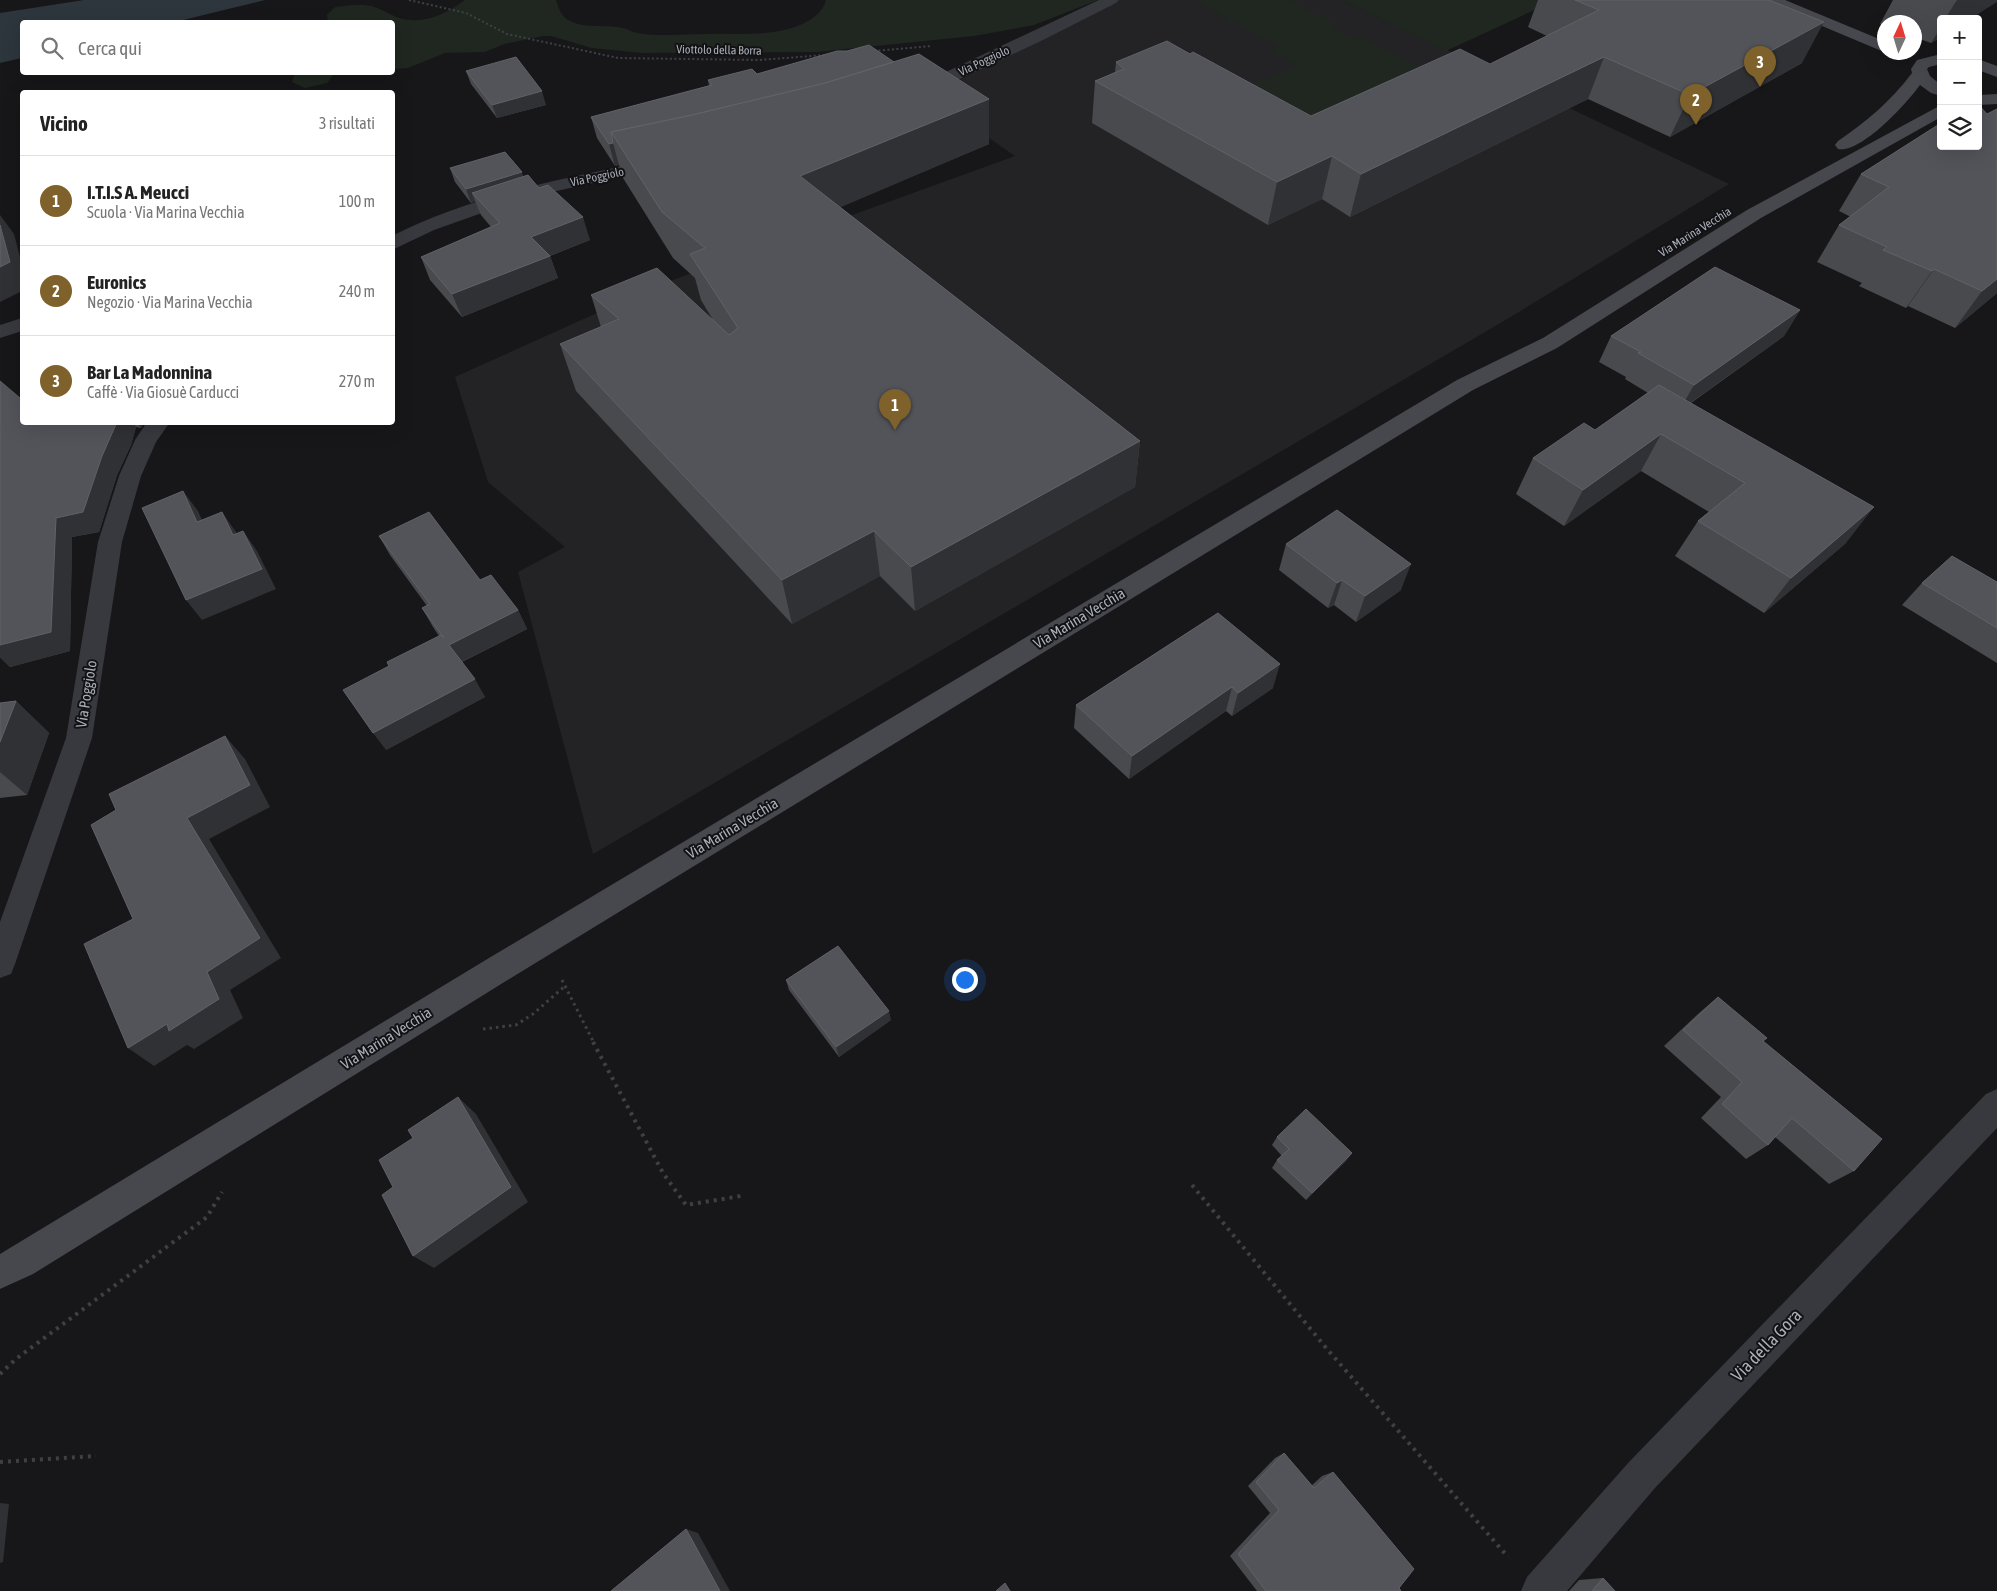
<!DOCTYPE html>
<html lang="it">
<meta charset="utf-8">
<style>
:root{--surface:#fff;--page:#f6f6f6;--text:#222;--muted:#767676;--line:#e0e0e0;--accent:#7f622b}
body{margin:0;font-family:"Asap Condensed",sans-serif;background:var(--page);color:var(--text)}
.controls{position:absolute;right:15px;top:15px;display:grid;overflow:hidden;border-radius:5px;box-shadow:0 5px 20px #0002}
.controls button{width:45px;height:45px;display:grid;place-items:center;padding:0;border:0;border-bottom:1px solid var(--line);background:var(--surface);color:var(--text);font:25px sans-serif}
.compass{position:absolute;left:1877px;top:15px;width:45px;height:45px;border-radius:50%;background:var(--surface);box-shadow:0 5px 20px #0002;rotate:4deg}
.you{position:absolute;left:964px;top:979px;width:18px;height:18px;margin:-12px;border:4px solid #fff;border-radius:50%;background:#1a73e8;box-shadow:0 0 0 8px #1a73e833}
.badge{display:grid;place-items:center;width:32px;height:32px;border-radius:50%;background:var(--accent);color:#fff;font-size:16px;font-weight:700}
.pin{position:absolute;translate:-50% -41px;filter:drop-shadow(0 1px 2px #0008)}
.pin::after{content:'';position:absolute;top:26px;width:18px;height:15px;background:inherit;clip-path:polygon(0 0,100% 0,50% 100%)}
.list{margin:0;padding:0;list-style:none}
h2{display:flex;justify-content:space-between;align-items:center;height:65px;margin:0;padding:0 20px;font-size:21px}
h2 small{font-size:16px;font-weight:400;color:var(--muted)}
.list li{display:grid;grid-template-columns:32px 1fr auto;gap:15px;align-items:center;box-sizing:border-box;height:90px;padding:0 20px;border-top:1px solid var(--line)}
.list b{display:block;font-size:19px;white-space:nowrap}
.list p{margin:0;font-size:16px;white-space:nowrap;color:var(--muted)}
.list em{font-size:16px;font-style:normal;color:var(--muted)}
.icon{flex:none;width:28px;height:28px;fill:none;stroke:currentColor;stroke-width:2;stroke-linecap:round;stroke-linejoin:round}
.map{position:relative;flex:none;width:1997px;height:1591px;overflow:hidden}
.search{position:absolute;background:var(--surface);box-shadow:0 5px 20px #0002;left:20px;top:20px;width:375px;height:55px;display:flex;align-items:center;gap:12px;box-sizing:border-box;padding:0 18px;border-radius:5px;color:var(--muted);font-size:19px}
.panel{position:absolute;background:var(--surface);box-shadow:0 5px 20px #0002;left:20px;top:90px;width:375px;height:335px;border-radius:5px}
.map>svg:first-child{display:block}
.built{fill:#232326}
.green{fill:#1f2720}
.water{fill:#2d363d}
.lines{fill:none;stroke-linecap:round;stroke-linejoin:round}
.path-far2{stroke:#3e4045;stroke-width:2;stroke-dasharray:2 2.5;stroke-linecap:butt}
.path-far1{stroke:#3e4045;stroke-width:3;stroke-dasharray:2.5 4;stroke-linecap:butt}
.path{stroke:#3e4045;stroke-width:4;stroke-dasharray:3 5;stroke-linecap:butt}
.street{fill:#38393e;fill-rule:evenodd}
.secondary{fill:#46484e;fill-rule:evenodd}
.wall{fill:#484a4e}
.shaded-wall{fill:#303134}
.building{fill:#53545a;stroke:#606268}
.labels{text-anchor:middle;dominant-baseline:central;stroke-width:4;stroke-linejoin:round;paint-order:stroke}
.far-street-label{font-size:12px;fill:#a9aeb9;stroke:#121214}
.street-label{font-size:15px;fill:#a9aeb9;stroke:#121214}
.near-street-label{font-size:18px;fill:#a9aeb9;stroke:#121214}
</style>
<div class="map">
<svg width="1997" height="1591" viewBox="0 0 1997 1591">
<rect width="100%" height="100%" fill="#171719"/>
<path class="built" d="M1119,0H1342L1729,184L1509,318L593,854L518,572L565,547L488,482L455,377L659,285L1015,156L928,96Z"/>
<path class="green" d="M465,0H556C559,9 561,17 570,21C587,29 605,24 623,28C628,29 632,32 637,33C659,37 684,34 706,34C737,33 771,37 800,25C812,20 823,12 826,0H1098L1034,25L974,36L817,52L642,53L592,48L551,36H543L504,44L485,52L445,53L408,68L393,69L392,22H328L327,15L335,7C347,6 362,3 374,7C382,9 389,14 396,17C422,26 445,15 465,0Z
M1193,0H1288L1336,24L1331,27L1355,39L1361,37L1420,67L1305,120L1246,87L1297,65L1272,51L1281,47Z
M1342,0H1556L1446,51Z
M295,73V72L335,73L327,83L305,88L292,82Z"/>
<path class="water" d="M84,0H265L175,22H22V58L0,63V13Z"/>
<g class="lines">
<path class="path-far2" d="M409,0L466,13L507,34L618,58L759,60L825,55
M874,51L932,46"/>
<path class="path-far1" d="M562,980L594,1043
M483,1029L516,1025L533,1014L565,986"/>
<path class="path" d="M593,1042L663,1173L686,1205L741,1196
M1192,1185L1327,1349L1508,1557
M0,1374L16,1359L207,1217L222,1192
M0,1462L96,1456"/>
<path class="street" d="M1099,0H1119L1116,3L1043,40L924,96H912L910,92L912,88Z
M657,159L663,160L666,164L663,168L524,198L434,230L392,250V236C475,194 567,178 657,159Z
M22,318V331L0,338V325Z
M147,422H170L156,442L141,476L122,542L92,738L15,964L11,974L0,978V922L66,738L98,542L119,476L135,440Z
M1997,1089V1128L1655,1488L1567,1591H1521L1527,1577L1629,1462L1986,1094Z"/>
<path class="secondary" d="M1764,0H1785L1884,41V52L1767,3Z
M1941,54V64L1929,67L1927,69L1930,76L1941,85V96L1931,93L1920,85C1907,103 1861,154 1838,149L1835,145L1838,141C1866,122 1891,101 1912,73L1911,69L1917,60Z
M1978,59L1997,66V77L1978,70Z
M1997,94V104L1978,105V95Z
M1941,105V117L1761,218L1557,348L1473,390L511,978L33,1274L0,1289V1254L489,958L1457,380L1543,338L1747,210Z"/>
</g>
<path class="wall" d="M1538,0H1769L1802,63L1670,137L1588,99L1350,217L1322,199L1268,225L1092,123L1095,81L1115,72L1116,62L1190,54L1311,116L1490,64L1547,36L1528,27Z
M1893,0H1997L1970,19H1941V37L1931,43L1914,37V22H1884V26L1880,24Z
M894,62L989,99V144L840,207L1140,441L1135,487L915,611L880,576L792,624L576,391L560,344L601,327L591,295L713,320L701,300L695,278L673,258L623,178L619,165L615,166L597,138L591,117L709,86L708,80Z
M466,71L546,105L497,118L471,84Z
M1997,109V293L1955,328L1908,306L1906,308L1859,286L1862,283L1817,262L1839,225L1851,217L1839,211L1861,174L1987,114Z
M450,168L523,176L539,188L590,240L550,256L558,278L462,317L430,280L421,257L491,227L481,215L475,201L471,203L455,182Z
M1800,310L1784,336L1691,403L1846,543L1764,613L1675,556L1698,521L1709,512L1641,471L1564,526L1516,494L1533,458L1595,430L1648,393L1625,379L1626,377L1599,362L1611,336Z
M0,381L22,422H144L141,428L136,427L131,445L117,475L99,532L72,537L70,651L10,667L0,657Z
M379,536L480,580L518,610L527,629L462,662L485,697L386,750L439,636L433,627L422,608L427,606L390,555Z
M1286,544L1401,590L1356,622L1334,605L1328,608L1279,570Z
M1997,582V663L1902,605L1922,583Z
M1218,613L1273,688L1232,716L1226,711L1129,779L1074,728L1076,705Z
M16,701L49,733L27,795L0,798V703Z
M786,980L891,1020L839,1057L789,990Z
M1718,997L1763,1041L1854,1171L1829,1184L1775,1137L1768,1145L1746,1159L1701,1118L1721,1097L1664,1046L1699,1013Z
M1277,1137L1352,1153L1346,1161L1306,1200L1272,1168L1277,1160L1282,1156L1272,1145Z
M1284,1453L1311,1486L1322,1476L1333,1472L1401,1591H1257L1230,1556L1270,1513L1248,1486L1275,1458Z
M1603,1578L1615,1591H1569L1579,1580Z"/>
<path class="shaded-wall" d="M1957,0H1997V2L1970,19H1945Z
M1824,22L1802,63L1670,137L1690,95Z
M1941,27V37L1931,43Z
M1604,57L1588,99L1350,217L1361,174Z
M542,91L546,105L497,118L492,105Z
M989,99V144L806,222L800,176Z
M613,143L619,165L615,166L609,144Z
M1332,156L1322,199L1268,225L1277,182Z
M522,172L526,185L472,193L475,201L471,203L466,189Z
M0,215L14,234L22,265V291L0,302Z
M583,217L590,240L539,260L531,237Z
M550,256L558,278L462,317L452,294Z
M1934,269L1908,306L1906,308L1932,271Z
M1997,279V293L1955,328L1982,291Z
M1800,310L1784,336L1679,411L1694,385Z
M117,422H132L136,427L131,445L117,475L99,532L72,537L70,651L10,667L0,657V636L56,518L102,456Z
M137,422H144L141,428Z
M1661,434L1641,471L1564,526L1583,490Z
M1140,441L1135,487L915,611L911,567Z
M183,491L198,511L212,542L197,522Z
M1874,507L1846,543L1764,613L1791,578Z
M222,512L236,532L247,555L233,535Z
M243,531L257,551L276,589L202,620L186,600Z
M874,531L880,576L792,624L782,580Z
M1411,564L1401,590L1356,622L1365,596Z
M1342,580L1334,605L1328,608L1337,583Z
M518,610L527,629L459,663L449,645Z
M1280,664L1273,688L1232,716L1238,693Z
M475,679L485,697L386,750L373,733Z
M1232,687L1226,711L1129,779L1132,756Z
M16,701L49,733L27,795L0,772V742Z
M225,736L245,759L270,807L209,839L281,958L230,990L243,1018L194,1049L187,1045L154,1066L128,1048L207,972L187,818Z
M889,1011L891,1020L839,1057L836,1047Z
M458,1097L476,1114L528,1202L434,1268L413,1256Z
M1352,1153L1346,1161L1306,1200L1312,1193Z
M0,1503L9,1504L3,1562L0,1563Z
M686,1529L698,1533L730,1591H720Z"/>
<path class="building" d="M1575,0H1769L1824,22L1690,95L1604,57L1361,174L1332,156L1277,182L1095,81L1124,69L1116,62L1167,41L1190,54L1193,52L1311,116L1460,49L1490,64L1599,10Z
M869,45L894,62L825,83L692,115L611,132L613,143L609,144L591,117L712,85L708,80L752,69L757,74L837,51H847Z
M919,54L989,99L800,176L1140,441L911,567L874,531L782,580L560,344L619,319L591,295L657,268L729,335L738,328L690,254L705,248L662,212L611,132L692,115L825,83Z
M516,57L542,91L492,105L466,71Z
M1978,104L1987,114L1997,109V279L1982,291L1934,269L1932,271L1883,250L1887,247L1839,225L1889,187L1861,174L1941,123V146H1978Z
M505,152L522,172L466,189L450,168Z
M528,175L539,188L548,185L583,217L531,237L550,256L452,294L421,257L500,223L472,193Z
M0,225L10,262L0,267Z
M1715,267L1800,310L1694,385L1638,353L1641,352L1611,336Z
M0,381L20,398L22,397V422H117L102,456L83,512L56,518L51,632L0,645Z
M1659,385L1874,507L1791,578L1698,521L1745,483L1661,434L1583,490L1533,458L1584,423L1595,430Z
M183,491L197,522L222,512L233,535L243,531L262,569L186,600L142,508Z
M1337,510L1411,564L1365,596L1342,580L1337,583L1286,544Z
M429,512L480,580L491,575L518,610L449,645L475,679L373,733L343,690L389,666L387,662L441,635L444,638L422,608L430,604L379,536Z
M1952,556L1997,582V628L1922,583Z
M1218,613L1280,664L1238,693L1232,687L1132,756L1076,705Z
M16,701L0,742V703Z
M225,736L250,785L187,818L260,938L207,972L219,999L169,1031L167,1024L128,1048L84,944L133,919L91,825L116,810L109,794Z
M838,946L889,1011L836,1047L786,980Z
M1718,997L1767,1038L1763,1041L1882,1139L1854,1171L1792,1118L1768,1145L1722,1104L1742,1082L1683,1030Z
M458,1097L511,1187L413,1256L382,1195L393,1187L379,1160L413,1138L408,1130Z
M1306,1109L1352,1153L1312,1193L1277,1160L1289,1149L1277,1137Z
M1284,1453L1314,1488L1333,1472L1414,1569L1399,1588L1401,1591H1266L1238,1554L1279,1510L1256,1482Z
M686,1529L720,1591H611Z
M1603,1578L1615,1591H1592Z
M1005,1583L1010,1591H996Z"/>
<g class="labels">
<g class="far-street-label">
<text transform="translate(719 50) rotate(1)">Viottolo della Borra</text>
<text transform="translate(984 61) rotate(-25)">Via Poggiolo</text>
<text transform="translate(597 177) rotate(-12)">Via Poggiolo</text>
<text transform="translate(1695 232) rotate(-32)">Via Marina Vecchia</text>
</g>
<g class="street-label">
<text transform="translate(1079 618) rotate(-31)">Via Marina Vecchia</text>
<text transform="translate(86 694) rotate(-81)">Via Poggiolo</text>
<text transform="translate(732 828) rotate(-31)">Via Marina Vecchia</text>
<text transform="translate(386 1038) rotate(-32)">Via Marina Vecchia</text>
</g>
<g class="near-street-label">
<text transform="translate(1766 1345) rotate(-46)">Via della Gora</text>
</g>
</g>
</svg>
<div class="controls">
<button>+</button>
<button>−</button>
<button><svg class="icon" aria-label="layers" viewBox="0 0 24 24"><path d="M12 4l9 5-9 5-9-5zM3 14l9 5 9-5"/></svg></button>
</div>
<svg class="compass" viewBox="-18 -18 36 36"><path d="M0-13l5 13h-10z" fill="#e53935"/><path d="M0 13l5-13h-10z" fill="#767676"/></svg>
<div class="you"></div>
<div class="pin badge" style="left:895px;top:430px">1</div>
<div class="pin badge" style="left:1696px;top:125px">2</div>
<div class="pin badge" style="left:1760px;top:87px">3</div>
<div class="search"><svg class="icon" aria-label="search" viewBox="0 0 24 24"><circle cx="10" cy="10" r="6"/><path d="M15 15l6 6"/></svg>Cerca qui</div>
<section class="panel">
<h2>Vicino<small>3 risultati</small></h2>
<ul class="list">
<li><span class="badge">1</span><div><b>I.T.I.S A. Meucci</b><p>Scuola · Via Marina Vecchia</p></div><em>100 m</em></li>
<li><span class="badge">2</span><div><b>Euronics</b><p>Negozio · Via Marina Vecchia</p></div><em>240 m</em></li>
<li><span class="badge">3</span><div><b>Bar La Madonnina</b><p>Caffè · Via Giosuè Carducci</p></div><em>270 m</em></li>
</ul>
</section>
</div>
